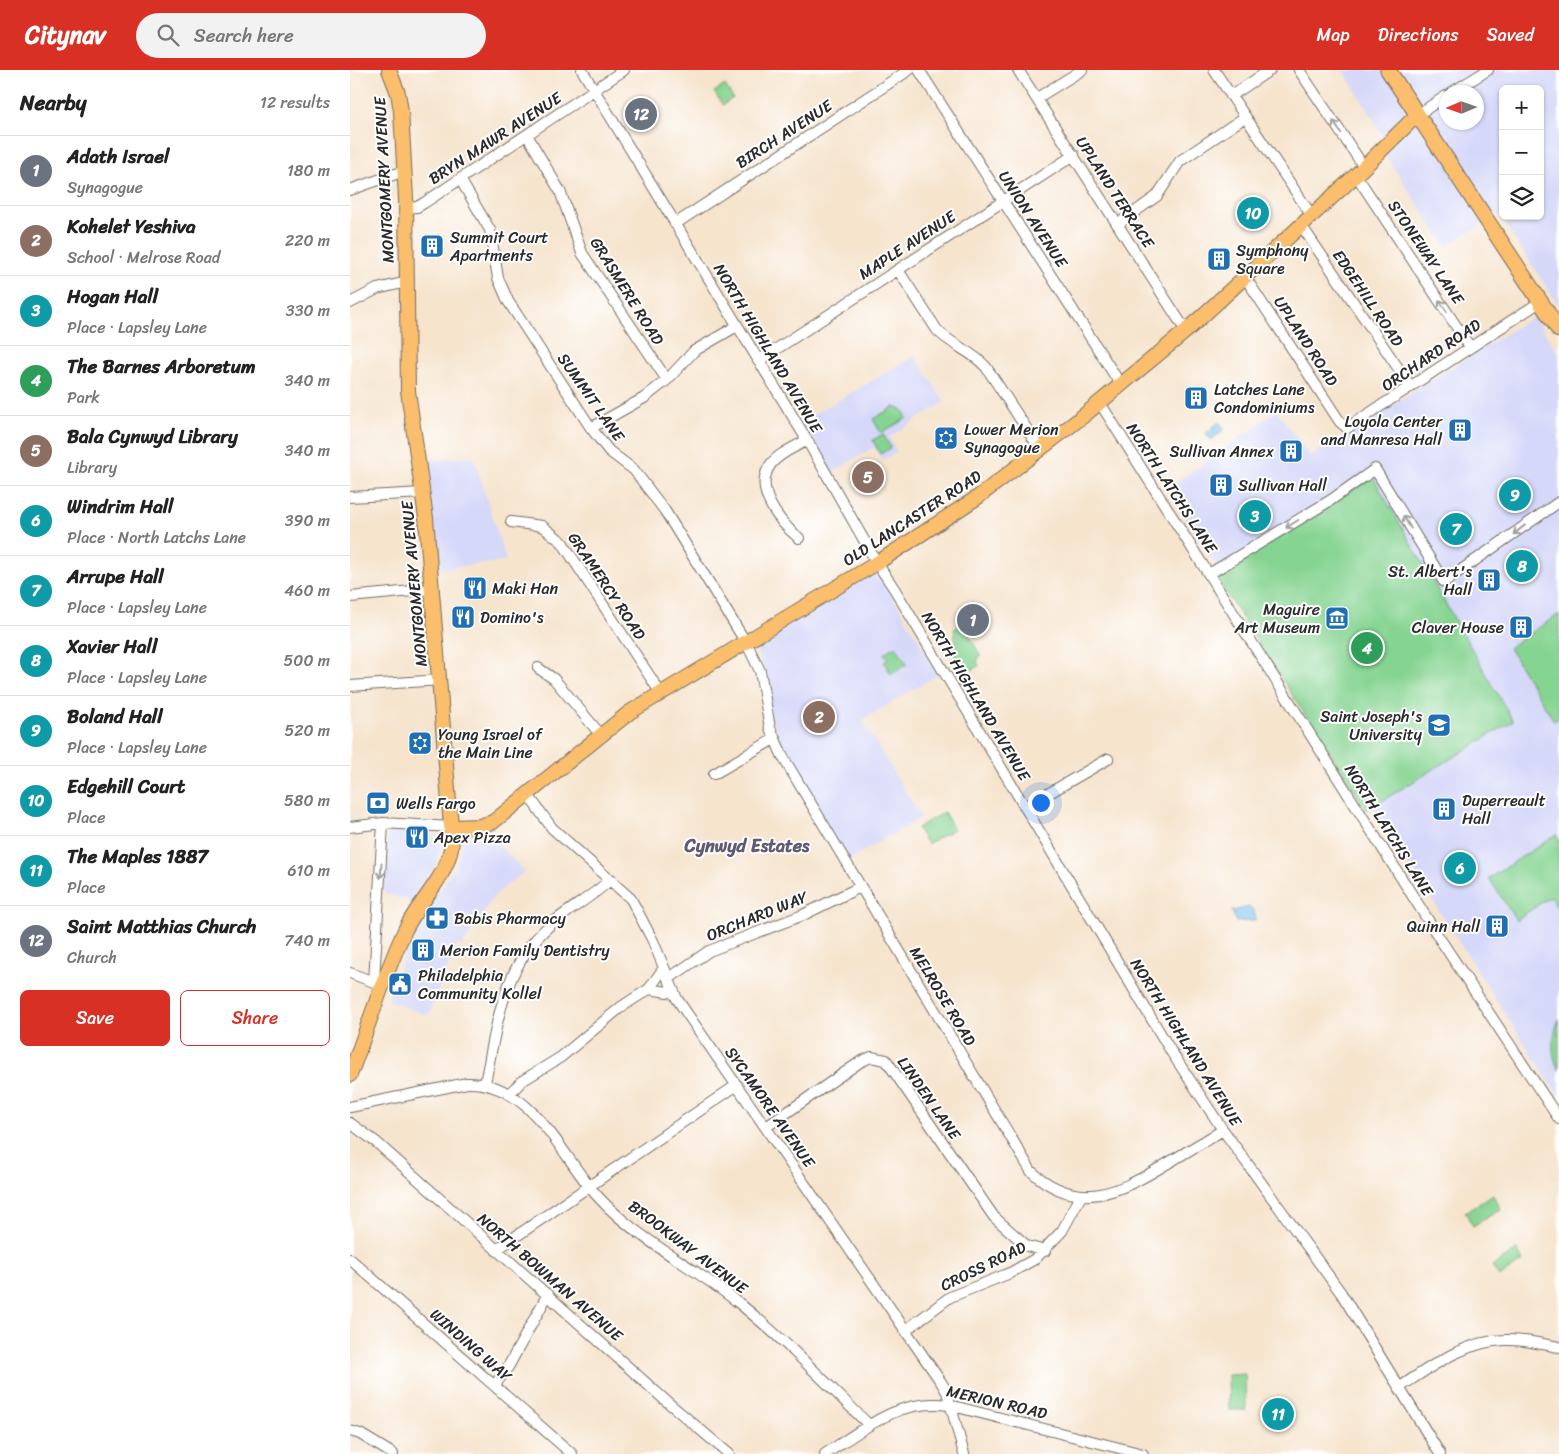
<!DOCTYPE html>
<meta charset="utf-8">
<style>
:root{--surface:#fff;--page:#f2f2f2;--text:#222;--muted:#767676;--line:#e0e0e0;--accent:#d93025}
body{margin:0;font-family:Sriracha,sans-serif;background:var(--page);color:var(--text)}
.controls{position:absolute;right:15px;top:15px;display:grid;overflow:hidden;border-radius:8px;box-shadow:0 1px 4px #0004}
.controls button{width:45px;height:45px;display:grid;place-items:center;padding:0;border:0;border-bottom:1px solid var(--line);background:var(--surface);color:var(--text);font:25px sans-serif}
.compass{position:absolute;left:1089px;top:15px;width:45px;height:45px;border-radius:50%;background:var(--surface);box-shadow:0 1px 4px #0004;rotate:268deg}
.you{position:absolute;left:690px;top:732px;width:18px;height:18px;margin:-12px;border:4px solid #fff;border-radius:50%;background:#1a73e8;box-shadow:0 0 0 8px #1a73e833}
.badge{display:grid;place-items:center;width:32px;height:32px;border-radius:50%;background:var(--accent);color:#fff;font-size:16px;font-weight:700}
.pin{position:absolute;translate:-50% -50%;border:2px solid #fff;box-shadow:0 1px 5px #0006}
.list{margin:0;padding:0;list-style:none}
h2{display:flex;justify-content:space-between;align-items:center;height:65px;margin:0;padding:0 20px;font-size:21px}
h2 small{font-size:16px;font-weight:400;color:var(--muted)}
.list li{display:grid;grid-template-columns:32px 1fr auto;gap:15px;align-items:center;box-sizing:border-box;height:70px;padding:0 20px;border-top:1px solid var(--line)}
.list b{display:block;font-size:19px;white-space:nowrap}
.list p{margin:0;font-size:16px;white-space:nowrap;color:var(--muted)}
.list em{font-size:16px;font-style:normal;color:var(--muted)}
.actions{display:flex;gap:10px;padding:15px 20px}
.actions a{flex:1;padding:11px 0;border:1px solid var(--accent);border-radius:8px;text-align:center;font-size:18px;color:var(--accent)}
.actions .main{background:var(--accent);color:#fff}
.icon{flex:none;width:28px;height:28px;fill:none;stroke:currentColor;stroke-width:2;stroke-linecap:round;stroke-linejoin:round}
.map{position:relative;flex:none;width:1209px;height:1384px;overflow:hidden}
header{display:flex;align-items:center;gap:30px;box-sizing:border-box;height:70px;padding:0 25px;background:var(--accent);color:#fff}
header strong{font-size:24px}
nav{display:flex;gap:28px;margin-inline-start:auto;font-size:18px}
.search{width:350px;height:45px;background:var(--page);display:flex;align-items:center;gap:12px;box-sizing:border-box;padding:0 18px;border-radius:28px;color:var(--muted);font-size:19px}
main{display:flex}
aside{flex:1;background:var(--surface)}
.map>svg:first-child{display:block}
.built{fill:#d5d8f9;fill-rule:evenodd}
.green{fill:#86d492;stroke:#58805e}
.water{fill:#76c1ef;stroke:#50768d}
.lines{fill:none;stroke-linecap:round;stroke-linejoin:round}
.minor-casing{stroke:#726c64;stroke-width:12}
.major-casing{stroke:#726c64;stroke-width:16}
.highway-casing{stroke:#726c64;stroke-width:17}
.minor{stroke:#fff;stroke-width:10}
.major{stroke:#fabe6d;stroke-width:14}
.highway{stroke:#fabe6d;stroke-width:15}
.oneway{stroke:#a0a0a0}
.labels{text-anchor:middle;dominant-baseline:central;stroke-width:4;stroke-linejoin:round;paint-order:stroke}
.street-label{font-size:16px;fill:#2b2b2b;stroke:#fff}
.poi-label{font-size:16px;fill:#2b2b2b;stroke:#fff;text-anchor:start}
.neighbourhood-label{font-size:18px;font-weight:bold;fill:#615a73;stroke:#fff}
</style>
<header>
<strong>Citynav</strong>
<div class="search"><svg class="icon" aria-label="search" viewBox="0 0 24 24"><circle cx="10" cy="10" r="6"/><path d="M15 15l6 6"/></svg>Search here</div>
<nav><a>Map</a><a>Directions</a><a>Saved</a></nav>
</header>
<main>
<aside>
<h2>Nearby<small>12 results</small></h2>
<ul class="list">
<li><span class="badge" style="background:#6b7280">1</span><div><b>Adath Israel</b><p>Synagogue</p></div><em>180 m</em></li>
<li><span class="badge" style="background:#8d6e63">2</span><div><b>Kohelet Yeshiva</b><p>School · Melrose Road</p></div><em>220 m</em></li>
<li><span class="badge" style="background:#0f9aa8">3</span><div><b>Hogan Hall</b><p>Place · Lapsley Lane</p></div><em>330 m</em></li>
<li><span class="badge" style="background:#2e9e5b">4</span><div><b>The Barnes Arboretum</b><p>Park</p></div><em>340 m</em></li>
<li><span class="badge" style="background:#8d6e63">5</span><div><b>Bala Cynwyd Library</b><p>Library</p></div><em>340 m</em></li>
<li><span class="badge" style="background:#0f9aa8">6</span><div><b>Windrim Hall</b><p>Place · North Latchs Lane</p></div><em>390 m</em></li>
<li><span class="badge" style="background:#0f9aa8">7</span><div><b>Arrupe Hall</b><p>Place · Lapsley Lane</p></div><em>460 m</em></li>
<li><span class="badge" style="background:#0f9aa8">8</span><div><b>Xavier Hall</b><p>Place · Lapsley Lane</p></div><em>500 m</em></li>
<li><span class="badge" style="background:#0f9aa8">9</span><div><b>Boland Hall</b><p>Place · Lapsley Lane</p></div><em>520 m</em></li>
<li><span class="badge" style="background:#0f9aa8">10</span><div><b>Edgehill Court</b><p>Place</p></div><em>580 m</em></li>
<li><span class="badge" style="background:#0f9aa8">11</span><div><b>The Maples 1887</b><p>Place</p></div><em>610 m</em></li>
<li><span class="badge" style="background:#6b7280">12</span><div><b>Saint Matthias Church</b><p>Church</p></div><em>740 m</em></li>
</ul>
<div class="actions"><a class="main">Save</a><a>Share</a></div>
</aside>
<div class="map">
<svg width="1209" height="1384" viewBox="0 0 1209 1384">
<rect width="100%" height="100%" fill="#fff"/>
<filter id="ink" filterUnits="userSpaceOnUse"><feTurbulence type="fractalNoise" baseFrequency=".02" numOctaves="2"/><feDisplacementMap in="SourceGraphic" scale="10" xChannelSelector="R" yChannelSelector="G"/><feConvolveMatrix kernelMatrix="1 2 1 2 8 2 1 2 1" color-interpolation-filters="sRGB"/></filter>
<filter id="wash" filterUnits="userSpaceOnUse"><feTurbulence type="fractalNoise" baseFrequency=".0096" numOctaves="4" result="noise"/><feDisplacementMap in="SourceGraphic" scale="20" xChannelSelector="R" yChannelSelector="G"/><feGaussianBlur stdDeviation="1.12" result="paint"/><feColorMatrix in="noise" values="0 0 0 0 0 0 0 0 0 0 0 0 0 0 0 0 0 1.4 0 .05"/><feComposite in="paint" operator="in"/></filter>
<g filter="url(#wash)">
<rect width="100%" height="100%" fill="#f6e4cd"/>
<path class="built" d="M993,0H1209V236L1149,145L1096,176L1035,85L1041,79ZM1153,19H1190V146H1153ZM1096,22H1126V52H1096Z
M1184,246L1209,284V1027L817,419L927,341L960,387Z
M565,286L595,332L539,367L547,382L532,390L524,377L479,405L449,353Z
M124,387L156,491L90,499L76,390Z
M526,499L589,604L512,650L571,747L497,791L429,668L421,645L412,596L404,574Z
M38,760L88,766L93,772L86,794L61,832L34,823Z
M138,765L175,801L144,826L112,876L107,874L78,946L38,930L58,874L70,850L106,796L114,769Z"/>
<path class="green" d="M375,15L383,28L373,35L364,22Z
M544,337L553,340L557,348L531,363L523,349Z
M533,364L541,378L530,384L523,370Z
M1023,407L1163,651L1017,740L865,506Z
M1209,544V648L1204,651L1159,578Z
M613,554L630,585L627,592L629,596L615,604L605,588L603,578L606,575L604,559Z
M546,576L557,594L541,604L534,592L538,589L534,583Z
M594,742L604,759L577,774L567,758Z
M1206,765L1209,769V840L1200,827L1166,850L1139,808Z
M1209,949V1000C1200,983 1202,967 1209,949Z
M1143,1125L1151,1139L1123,1156L1115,1142Z
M1167,1180L1173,1191L1149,1207L1142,1196Z
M895,1304L896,1340H879L878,1305Z"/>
<path class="water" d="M869,352L875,359L861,370L856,363Z
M899,837L904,841L906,849L903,851L886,852L882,841Z"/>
</g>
<g filter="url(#ink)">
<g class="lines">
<g class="minor-casing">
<path id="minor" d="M232,0L457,370L527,493L545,520L822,983L873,1060L991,1223L1090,1384
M569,0L771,315
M668,0L836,261
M864,0L962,146
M949,0L1014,97
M1102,22L1138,0
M881,26L920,0
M687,28L732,0
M1067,45L1096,26
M177,65L210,121L232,183L317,310
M1006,105L1120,277
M110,109L140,160L148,208L158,231L241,358L259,381L284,400L315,441L398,576L410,601L420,658L433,687L681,1101C727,1143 768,1123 813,1096C833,1084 853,1072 873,1060
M0,120L54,101
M56,138L67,137L74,133L274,0
M325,154L559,0
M768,154L807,126L830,91L895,47
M951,155L1061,317
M548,200L587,260C601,275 622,281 636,297L690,379
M895,207L990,352L997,358L1190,232
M0,233L27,219L57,212
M408,291L724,85
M750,333L1090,869L1209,1049
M241,358L294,328L317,310L344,281L387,256
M0,427L73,423
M161,452L192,456L212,472L310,622
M449,468C430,453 402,419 421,394C429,383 446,377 457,370
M859,504L981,430L1025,399L1094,512L1209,432
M0,527L83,519
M188,598L204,609L250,664
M0,616L91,610
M364,704L424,669
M178,725L202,758L281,829L303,871L327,929L591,1312L597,1322L614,1384
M675,737L758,689
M0,757L33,753L102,757
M0,903L29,914
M318,909L359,881L453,845L510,817
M24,912L33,753
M299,919L324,923
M135,1013C147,955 152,897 200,855C219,839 242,827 261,809
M160,1023L172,1011L211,987L271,937L299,919L314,898
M0,1037L117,1013C176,1011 207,1075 238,1115C278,1166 340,1193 390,1234C436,1271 477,1314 519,1355
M0,1053L26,1072L315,1330L379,1384
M416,1057L510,992L521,987L536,990L644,1147L677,1176L695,1181
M146,1180L387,1015
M0,1189L222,1384
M556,1260L600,1227L660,1203L685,1189L712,1161L731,1126
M145,1315L158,1297L198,1224
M1050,1317C1082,1296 1115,1271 1155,1270C1173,1269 1191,1274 1209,1277
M0,1361L10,1364L43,1384
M475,1384C516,1358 548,1328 599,1335L793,1384"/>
</g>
<g class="major-casing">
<path id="major" d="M102,757L130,756L143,752L280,642L527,493L628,427L732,347L836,261L1006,105L1067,45
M0,1005C18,957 33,908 54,862C68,831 101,805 102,769L76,448L58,321L56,129L51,41L48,23L39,0"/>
</g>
<g class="highway-casing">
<path id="highway" d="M1038,0L1209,260"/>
</g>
<use href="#minor" class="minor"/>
<use href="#major" class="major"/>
<use href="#highway" class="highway"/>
</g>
<defs><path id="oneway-shaft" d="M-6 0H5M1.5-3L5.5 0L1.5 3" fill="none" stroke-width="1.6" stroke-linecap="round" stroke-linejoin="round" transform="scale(1.25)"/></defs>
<g class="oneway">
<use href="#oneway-shaft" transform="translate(987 57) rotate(-124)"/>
<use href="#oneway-shaft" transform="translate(1093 236) rotate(-124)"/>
<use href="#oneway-shaft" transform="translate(1057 452) rotate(-121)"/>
<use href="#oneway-shaft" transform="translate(942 454) rotate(148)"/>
<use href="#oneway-shaft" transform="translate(1169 460) rotate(142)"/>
<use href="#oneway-shaft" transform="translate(31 801) rotate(94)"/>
</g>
</g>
<defs>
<g id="building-square" transform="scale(1.25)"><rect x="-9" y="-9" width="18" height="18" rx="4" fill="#1f6fb2" stroke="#fff"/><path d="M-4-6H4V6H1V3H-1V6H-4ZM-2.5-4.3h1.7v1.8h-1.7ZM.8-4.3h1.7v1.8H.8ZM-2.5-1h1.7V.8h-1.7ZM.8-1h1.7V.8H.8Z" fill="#fff"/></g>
<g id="synagogue-square" transform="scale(1.25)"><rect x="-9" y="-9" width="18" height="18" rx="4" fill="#1f6fb2" stroke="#fff"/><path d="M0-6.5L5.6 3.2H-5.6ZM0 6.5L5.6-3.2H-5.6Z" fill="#fff"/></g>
<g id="restaurant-square" transform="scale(1.25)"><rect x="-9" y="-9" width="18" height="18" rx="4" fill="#1f6fb2" stroke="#fff"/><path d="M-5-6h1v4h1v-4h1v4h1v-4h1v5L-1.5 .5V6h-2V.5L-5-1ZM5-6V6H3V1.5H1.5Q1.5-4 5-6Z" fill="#fff"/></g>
<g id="museum-square" transform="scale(1.25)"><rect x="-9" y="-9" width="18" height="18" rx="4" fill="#1f6fb2" stroke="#fff"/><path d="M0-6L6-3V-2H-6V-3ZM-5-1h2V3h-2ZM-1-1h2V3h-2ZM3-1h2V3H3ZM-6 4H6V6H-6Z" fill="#fff"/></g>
<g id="university-square" transform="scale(1.25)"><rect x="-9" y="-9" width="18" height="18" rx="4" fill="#1f6fb2" stroke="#fff"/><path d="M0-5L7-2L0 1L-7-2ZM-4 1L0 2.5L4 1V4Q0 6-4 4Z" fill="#fff"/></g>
<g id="bank-square" transform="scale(1.25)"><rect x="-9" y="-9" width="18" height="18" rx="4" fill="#1f6fb2" stroke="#fff"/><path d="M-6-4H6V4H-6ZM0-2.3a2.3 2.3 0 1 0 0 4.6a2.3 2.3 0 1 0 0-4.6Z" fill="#fff"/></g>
<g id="pharmacy-square" transform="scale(1.25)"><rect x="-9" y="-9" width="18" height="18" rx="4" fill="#1f6fb2" stroke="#fff"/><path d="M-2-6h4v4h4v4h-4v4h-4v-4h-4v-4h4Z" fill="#fff"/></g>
<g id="civic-square" transform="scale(1.25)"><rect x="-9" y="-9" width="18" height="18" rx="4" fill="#1f6fb2" stroke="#fff"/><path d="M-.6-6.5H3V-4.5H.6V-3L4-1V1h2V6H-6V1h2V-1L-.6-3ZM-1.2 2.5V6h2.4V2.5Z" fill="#fff"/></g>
</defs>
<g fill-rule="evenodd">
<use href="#building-square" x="82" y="176"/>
<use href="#building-square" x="869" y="189"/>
<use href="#building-square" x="846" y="328"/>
<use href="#building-square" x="1110" y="360"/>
<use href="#synagogue-square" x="596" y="368"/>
<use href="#building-square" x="941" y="381"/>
<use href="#building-square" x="871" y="415"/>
<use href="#building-square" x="1139" y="510"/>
<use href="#restaurant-square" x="125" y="518"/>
<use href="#restaurant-square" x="113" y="547"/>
<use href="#museum-square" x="987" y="548"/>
<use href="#building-square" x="1171" y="557"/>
<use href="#university-square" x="1089" y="655"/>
<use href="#synagogue-square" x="70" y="673"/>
<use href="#bank-square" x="28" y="733"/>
<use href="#building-square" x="1094" y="739"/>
<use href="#restaurant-square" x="67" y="767"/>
<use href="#pharmacy-square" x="87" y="848"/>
<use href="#building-square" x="1147" y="856"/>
<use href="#building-square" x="73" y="880"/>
<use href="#civic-square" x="50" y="914"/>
</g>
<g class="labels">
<g class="street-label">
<text transform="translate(434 64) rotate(-33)">BIRCH AVENUE</text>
<text transform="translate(145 68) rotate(-33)">BRYN MAWR AVENUE</text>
<text transform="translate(34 110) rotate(-93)">MONTGOMERY AVENUE</text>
<text transform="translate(765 122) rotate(57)">UPLAND TERRACE</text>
<text transform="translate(683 149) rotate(57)">UNION AVENUE</text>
<text transform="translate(557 175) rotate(-33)">MAPLE AVENUE</text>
<text transform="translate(1076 182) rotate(56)">STONEWAY LANE</text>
<text transform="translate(277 221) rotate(58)">GRASMERE ROAD</text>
<text transform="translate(1018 228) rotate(56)">EDGEHILL ROAD</text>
<text transform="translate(956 271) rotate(57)">UPLAND ROAD</text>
<text transform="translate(418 278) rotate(59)">NORTH HIGHLAND AVENUE</text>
<text transform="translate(1081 285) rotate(-34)">ORCHARD ROAD</text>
<text transform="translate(241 327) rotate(55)">SUMMIT LANE</text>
<text transform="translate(822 418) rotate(57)">NORTH LATCHS LANE</text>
<text transform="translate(562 448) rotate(-33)">OLD LANCASTER ROAD</text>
<text transform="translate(64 514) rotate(-95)">MONTGOMERY AVENUE</text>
<text transform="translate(257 516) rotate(56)">GRAMERCY ROAD</text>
<text transform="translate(626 626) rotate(59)">NORTH HIGHLAND AVENUE</text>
<text transform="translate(1039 760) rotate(58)">NORTH LATCHS LANE</text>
<text transform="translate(407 846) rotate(-22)">ORCHARD WAY</text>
<text transform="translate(593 926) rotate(59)">MELROSE ROAD</text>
<text transform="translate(836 972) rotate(58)">NORTH HIGHLAND AVENUE</text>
<text transform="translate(579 1028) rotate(55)">LINDEN LANE</text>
<text transform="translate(420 1037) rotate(55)">SYCAMORE AVENUE</text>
<text transform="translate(338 1177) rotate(37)">BROOKWAY AVENUE</text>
<text transform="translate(633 1196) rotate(-26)">CROSS ROAD</text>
<text transform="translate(200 1207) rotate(41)">NORTH BOWMAN AVENUE</text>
<text transform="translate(121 1275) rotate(41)">WINDING WAY</text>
<text transform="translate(647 1332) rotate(13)">MERION ROAD</text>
</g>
<g class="poi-label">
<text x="100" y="167">Summit Court<tspan x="100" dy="18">Apartments</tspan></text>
<text x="886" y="180">Symphony<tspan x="886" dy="18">Square</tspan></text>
<text x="864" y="319">Latches Lane<tspan x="864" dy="18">Condominiums</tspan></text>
<text x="1092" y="351" text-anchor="end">Loyola Center<tspan x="1092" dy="18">and Manresa Hall</tspan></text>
<text x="614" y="359">Lower Merion<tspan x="614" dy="18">Synagogue</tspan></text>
<text x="924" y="381" text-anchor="end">Sullivan Annex</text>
<text x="888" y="415">Sullivan Hall</text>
<text x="1122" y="501" text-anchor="end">St. Albert's<tspan x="1122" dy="18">Hall</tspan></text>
<text x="142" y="518">Maki Han</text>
<text x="970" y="539" text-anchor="end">Maguire<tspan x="970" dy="18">Art Museum</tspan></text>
<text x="130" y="547">Domino's</text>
<text x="1154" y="557" text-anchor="end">Claver House</text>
<text x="1072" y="646" text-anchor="end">Saint Joseph's<tspan x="1072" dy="18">University</tspan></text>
<text x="88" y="664">Young Israel of<tspan x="88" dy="18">the Main Line</tspan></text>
<text x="1112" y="730">Duperreault<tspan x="1112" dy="18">Hall</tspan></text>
<text x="46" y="733">Wells Fargo</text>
<text x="84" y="767">Apex Pizza</text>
<text x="104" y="848">Babis Pharmacy</text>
<text x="1130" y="856" text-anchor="end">Quinn Hall</text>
<text x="90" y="880">Merion Family Dentistry</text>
<text x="68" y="905">Philadelphia<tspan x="68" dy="18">Community Kollel</tspan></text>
</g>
<g class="neighbourhood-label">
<text x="397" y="776">Cynwyd Estates</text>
</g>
</g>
</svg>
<div class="controls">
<button>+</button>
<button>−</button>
<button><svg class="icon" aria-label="layers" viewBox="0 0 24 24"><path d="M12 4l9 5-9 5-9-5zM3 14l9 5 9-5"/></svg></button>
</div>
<svg class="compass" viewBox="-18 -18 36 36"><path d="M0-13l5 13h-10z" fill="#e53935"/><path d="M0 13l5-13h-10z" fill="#767676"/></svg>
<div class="you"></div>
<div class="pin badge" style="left:623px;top:550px;background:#6b7280">1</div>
<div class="pin badge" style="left:469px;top:647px;background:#8d6e63">2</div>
<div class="pin badge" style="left:905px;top:446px;background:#0f9aa8">3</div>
<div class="pin badge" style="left:1017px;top:578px;background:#2e9e5b">4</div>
<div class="pin badge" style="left:518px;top:407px;background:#8d6e63">5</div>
<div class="pin badge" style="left:1110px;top:798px;background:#0f9aa8">6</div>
<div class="pin badge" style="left:1106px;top:459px;background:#0f9aa8">7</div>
<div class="pin badge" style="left:1172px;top:496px;background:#0f9aa8">8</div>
<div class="pin badge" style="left:1165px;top:425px;background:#0f9aa8">9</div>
<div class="pin badge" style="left:903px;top:143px;background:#0f9aa8">10</div>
<div class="pin badge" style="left:928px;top:1344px;background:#0f9aa8">11</div>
<div class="pin badge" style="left:291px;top:44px;background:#6b7280">12</div>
</div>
</main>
